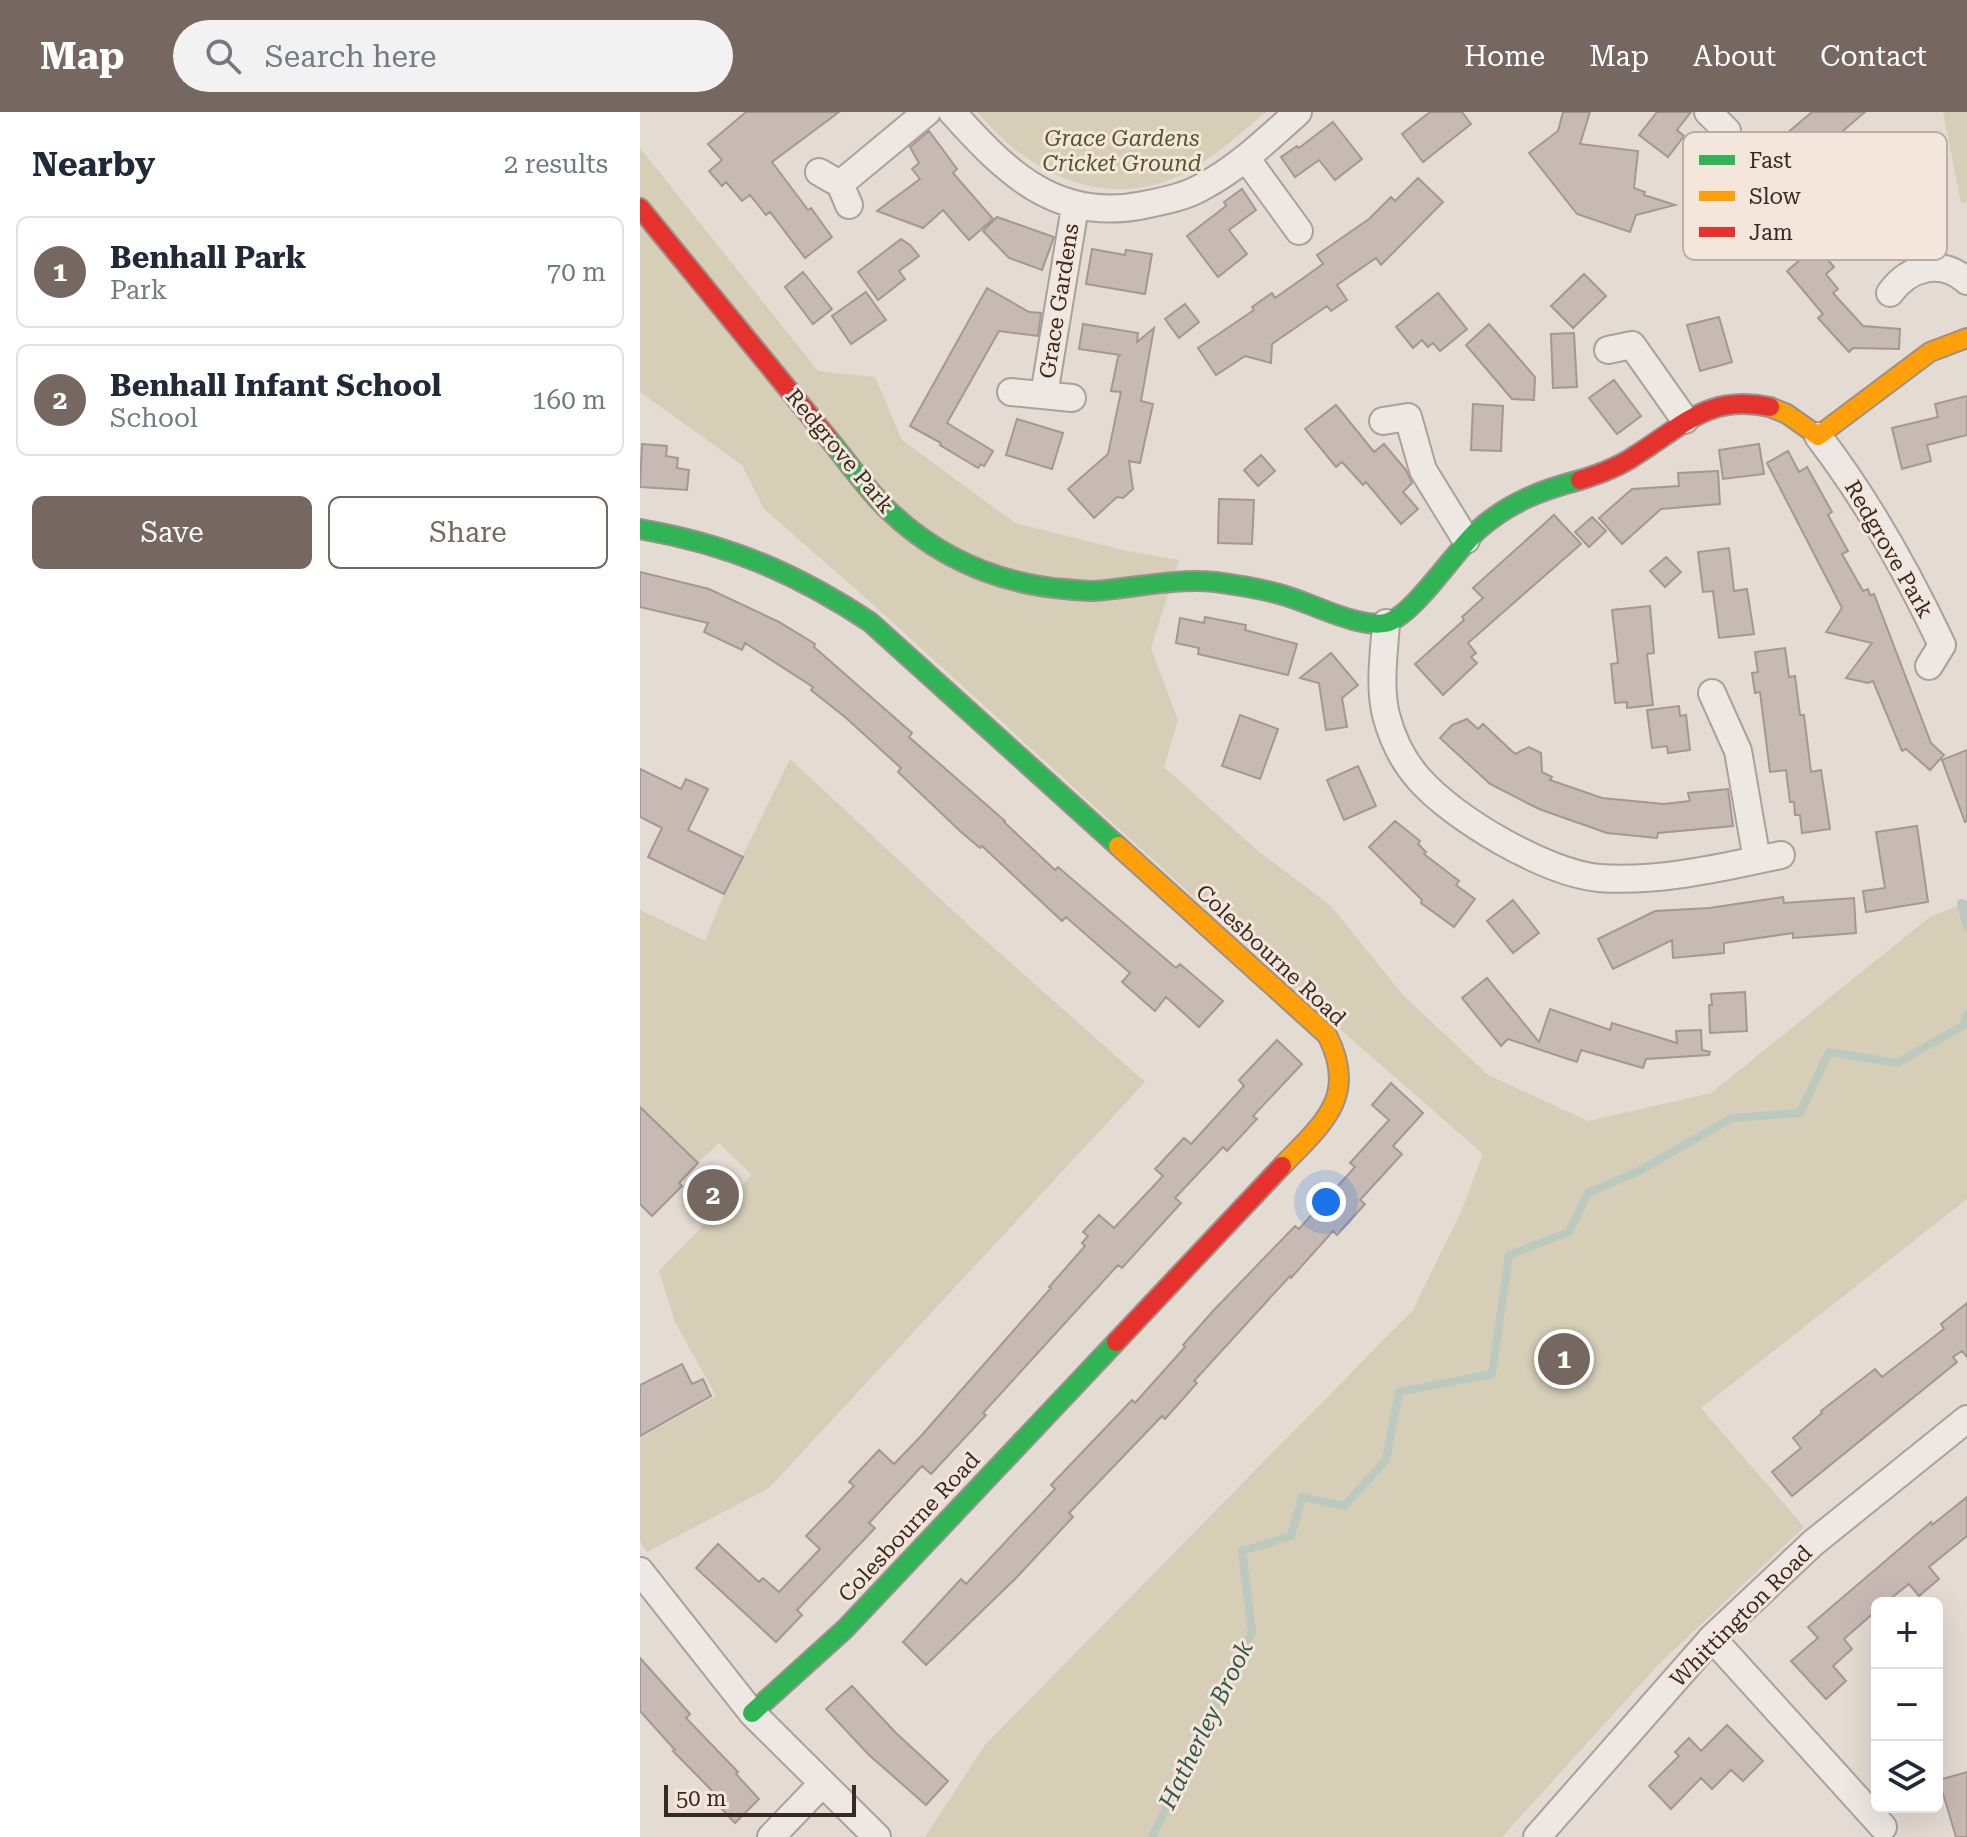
<!DOCTYPE html>
<meta charset="utf-8">
<style>
:root{--surface:#fff;--page:#f2f2f3;--text:#1f2937;--muted:#747a83;--line:#e0e1e3;--accent:#766761}
body{margin:0;font-family:"Roboto Serif",serif;background:var(--page);color:var(--text)}
.controls{position:absolute;right:24px;bottom:24px;display:grid;overflow:hidden;border-radius:12px;box-shadow:0 8px 32px #0002}
.controls button{width:72px;height:72px;display:grid;place-items:center;padding:0;border:0;border-bottom:2px solid var(--line);background:var(--surface);color:var(--text);font:40px sans-serif}
.scale{position:absolute;left:24px;bottom:20px;width:192px;box-sizing:border-box;padding-left:8px;border:4px solid #3a2823;border-top:0;font-size:22px;line-height:28px;white-space:nowrap;color:#3a2823;-webkit-text-stroke:6px #f4e6db;paint-order:stroke}
.you{position:absolute;left:686px;top:1090px;width:28px;height:28px;margin:-20px;border:6px solid #fff;border-radius:50%;background:#1a73e8;box-shadow:0 0 0 12px #1a73e833}
.badge{display:grid;place-items:center;width:52px;height:52px;border-radius:50%;background:var(--accent);color:#fff;font-size:26px;font-weight:700}
.pin{position:absolute;translate:-50% -50%;border:4px solid #fff;box-shadow:0 2px 8px #0006}
.list{margin:0;padding:0;list-style:none}
h2{display:flex;justify-content:space-between;align-items:center;height:104px;margin:0;padding:0 32px;font-size:34px}
h2 small{font-size:26px;font-weight:400;color:var(--muted)}
.list li{display:grid;grid-template-columns:52px 1fr auto;gap:24px;align-items:center;box-sizing:border-box;height:112px;margin:0 16px 16px;padding:0 16px;border:2px solid var(--line);border-radius:12px}
.list b{display:block;font-size:30px;white-space:nowrap}
.list p{margin:0;font-size:26px;white-space:nowrap;color:var(--muted)}
.list em{font-size:26px;font-style:normal;color:var(--muted)}
.actions{display:flex;gap:16px;padding:24px 32px}
.actions a{flex:1;padding:18px 0;border:2px solid var(--accent);border-radius:12px;text-align:center;font-size:28px;color:var(--accent)}
.actions .main{background:var(--accent);color:#fff}
.icon{flex:none;width:44px;height:44px;fill:none;stroke:currentColor;stroke-width:2;stroke-linecap:round;stroke-linejoin:round}
.map{position:relative;flex:none;width:1327px;height:1725px;overflow:hidden}
header{display:flex;align-items:center;gap:48px;box-sizing:border-box;height:112px;padding:0 40px;background:var(--accent);color:#fff}
header strong{font-size:38px}
nav{display:flex;gap:44px;margin-inline-start:auto;font-size:28px}
.search{width:560px;height:72px;background:var(--page);display:flex;align-items:center;gap:20px;box-sizing:border-box;padding:0 28px;border-radius:44px;color:var(--muted);font-size:30px}
main{display:flex}
aside{flex:1;background:var(--surface)}
.map>svg:first-child{display:block}
.green{fill:#d6ceb7}
.lines{fill:none;stroke-linecap:round;stroke-linejoin:round}
.stream{stroke:#bcc9be;stroke-width:8}
.building{fill:#c8b9b4;stroke:#a59792;stroke-width:2}
.street-casing{stroke:#aaa19b;stroke-width:30}
.fast-casing{stroke:#9a908b;stroke-width:22}
.slow-casing{stroke:#9a908b;stroke-width:22}
.jam-casing{stroke:#9a908b;stroke-width:22}
.street{stroke:#ede8e3;stroke-width:26}
.fast{stroke:#30b455;stroke-width:18}
.slow{stroke:#ff9f0a;stroke-width:18}
.jam{stroke:#e5322d;stroke-width:18}
.labels{text-anchor:middle;dominant-baseline:central;stroke-width:6;stroke-linejoin:round;paint-order:stroke}
.park-label{font-size:22px;font-style:italic;fill:#54552b;stroke:#f4e6db}
.street-label{font-size:22px;fill:#3a2823;stroke:#f4e6db}
.water-label{font-size:24px;font-style:italic;fill:#33584d;stroke:#f4e6db}
.key{fill:#f4e6db;stroke:#bcada4;stroke-width:2}
.key-label{font-size:22px;fill:#3a2823}
</style>
<header>
<strong>Map</strong>
<div class="search"><svg class="icon" aria-label="search" viewBox="0 0 24 24"><circle cx="10" cy="10" r="6"/><path d="M15 15l6 6"/></svg>Search here</div>
<nav><a>Home</a><a>Map</a><a>About</a><a>Contact</a></nav>
</header>
<main>
<aside>
<h2>Nearby<small>2 results</small></h2>
<ul class="list">
<li><span class="badge">1</span><div><b>Benhall Park</b><p>Park</p></div><em>70 m</em></li>
<li><span class="badge">2</span><div><b>Benhall Infant School</b><p>School</p></div><em>160 m</em></li>
</ul>
<div class="actions"><a class="main">Save</a><a>Share</a></div>
</aside>
<div class="map">
<svg width="1327" height="1725" viewBox="0 0 1327 1725">
<rect width="100%" height="100%" fill="#e4dbd3"/>
<path class="green" d="M338,0H626C595,25 564,56 526,69C455,95 381,55 338,0Z
M1303,0H1327V90L1321,91Z
M0,36L178,259L235,265L262,328L375,411L487,439L539,448L511,536L538,608L524,655L618,739L691,794L763,883L848,963L948,1009L1071,981L1290,805L1327,790V1087L1061,1296L1164,1415L1017,1554L862,1725H285L345,1633L773,1198L821,1100L843,1042L670,891L236,495L124,397L102,353L0,280Z
M150,647L336,820L505,970L129,1376L7,1440L0,1429V1326L76,1284L35,1210L19,1159L112,1063L79,1031L58,1051L0,995V798L65,829L84,782Z"/>
<g class="lines">
<path class="stream" d="M1327,793L1321,791L1327,815
M512,1725L612,1520L602,1439L651,1424L662,1385L704,1394L746,1348L759,1280L852,1262L869,1143L929,1120L948,1081L999,1059L1092,1006L1160,1001L1189,940L1257,951L1324,913L1327,902"/>
</g>
<path class="building" d="M106,0H199L132,50L168,98L171,96L192,125L165,146L130,100L126,103L110,83L102,89L86,70L82,74L69,59L82,48L68,32Z
M790,0H822L831,12L783,50L762,22Z
M923,0H950L940,32L998,39L994,76L1005,80L1004,83L1035,93L996,103L990,120L937,102L889,41L918,19Z
M1017,0H1051L1037,18L1044,24L1028,45L999,23Z
M1172,0H1225L1141,72L1142,77L1094,94L1061,69L1138,41L1132,34Z
M693,10L722,47L695,68L679,48L655,65L641,45L657,34L659,36Z
M289,19L317,57L313,61L353,107L329,128L303,98L283,116L237,99L280,67L272,57L279,51L270,35Z
M778,66L803,90L741,153L736,146L697,173L707,188L691,199L687,194L632,232L631,251L605,244L576,263L558,236L614,198L612,195L632,181L635,186L683,152L677,143L729,107L751,85L755,89Z
M602,77L616,98L589,118L607,142L578,165L547,124L586,94L584,90Z
M357,105L414,125L402,158L369,146L343,119Z
M261,127L270,133L279,144L259,159L265,167L238,188L218,160Z
M1176,134L1194,155L1186,162L1198,177L1193,181L1223,214L1260,217L1259,237L1213,236L1209,240L1178,206L1183,202L1147,159Z
M452,137L485,143L486,138L512,142L505,182L446,172Z
M163,160L192,197L173,212L145,175Z
M944,162L966,184L933,216L911,194Z
M347,176L389,200L401,201L398,224L359,219L307,311L353,339L344,354L341,352L338,356L300,333L301,331L270,314Z
M226,180L246,208L211,232L192,204Z
M798,181L827,217L800,239L793,231L788,235L782,228L773,236L756,215Z
M545,192L559,210L539,226L525,207Z
M1079,205L1092,250L1060,259L1047,213Z
M443,212L498,221L497,230L514,216L501,289L513,292L500,351L489,349L493,377L483,386L477,385L454,406L428,377L468,342L481,280L471,279L478,245L480,243L439,237Z
M849,212L895,265L894,288L872,287L826,233Z
M934,221L937,275L913,276L911,222Z
M974,268L1001,304L977,322L949,286Z
M1327,284V323L1287,333L1291,349L1262,357L1252,316L1298,305L1295,292Z
M833,292L863,294L861,339L831,338Z
M696,293L734,340L744,332L766,358L772,371L763,380L778,397L761,412L726,370L723,373L702,350L696,355L665,317Z
M377,307L423,321L412,357L366,343Z
M2,332L27,334L26,344L38,346L37,356L49,358L47,378L0,375Z
M1119,332L1124,362L1083,367L1079,338Z
M1148,339L1159,360L1167,355L1192,400L1188,403L1208,439L1202,442L1223,479L1228,477L1230,483L1234,482L1291,631L1304,643L1290,658L1266,637L1262,639L1233,569L1228,571L1206,566L1232,531L1186,520L1202,496L1127,351Z
M621,343L635,359L618,374L604,358Z
M1078,359L1080,392L1021,397L982,432L959,406L992,377L1039,374L1038,361Z
M579,387L614,388L612,432L578,431Z
M914,403L941,432L828,531L836,541L831,545L837,551L803,583L775,552L824,508L822,505L843,486L833,476Z
M952,405L966,419L949,435L935,420Z
M1089,436L1094,479L1107,477L1114,522L1079,526L1073,479L1063,480L1058,440Z
M1026,445L1041,460L1025,475L1010,459Z
M0,460L69,477L139,510L175,532L174,535L272,621L269,625L365,709L364,710L415,758L418,755L536,856L540,852L583,889L559,915L526,885L515,899L482,870L490,861L426,805L422,809L342,734L340,736L320,719L258,660L261,656L205,605L171,578L173,575L105,531L102,538L64,520L68,511L0,495Z
M1010,494L1014,541L1007,542L1013,593L987,596V590L975,591L971,552L978,551L972,498Z
M565,505L606,513L605,518L657,532L648,563L558,542L559,536L536,531L540,506L564,511Z
M1145,536L1149,565L1155,564L1160,603H1164L1171,660L1181,658L1190,717L1162,721L1160,703H1155L1154,690H1150L1146,658L1130,660L1120,580L1115,581L1112,561L1118,560L1115,540Z
M691,541L718,573L702,586L707,615L686,618L679,571L660,566Z
M1039,594L1040,604L1046,603L1050,638L1028,641L1027,634L1012,636L1007,598Z
M600,603L638,617L620,667L582,654Z
M827,607L838,617L843,612L875,642L889,635L901,641L902,660L912,665L910,668L962,686L1024,692L1050,689L1048,681L1088,677L1093,714L1018,721L1017,726L967,721L899,697L850,672L800,626L812,613Z
M1327,638V709L1325,710L1302,648Z
M718,654L736,694L704,708L687,668Z
M0,657L41,677L46,667L68,677L48,718L103,745L84,782L8,745L22,716L0,705Z
M755,709L780,729L778,732L786,740L784,742L819,769L816,773L835,787L814,815L781,791L782,788L729,735Z
M1277,714L1288,790L1226,800L1223,779L1245,776L1236,720Z
M1143,785L1144,791L1214,786L1216,821L1153,826V821L1084,831V841L1033,846L1032,828L973,857L958,827L1015,799L1069,796Z
M873,788L899,821L873,841L847,809Z
M847,866L899,930L910,897L970,918L972,911L1037,931L1036,919L1061,918L1062,938L1070,940L1069,943L1006,947L1003,956L941,938L937,950L868,927L861,934L822,886Z
M1105,880L1107,919L1070,921L1069,893H1072L1071,882Z
M637,928L662,952L613,1004L617,1007L587,1039L583,1035L535,1086L541,1091L482,1156L478,1153L343,1301L346,1303L291,1362L282,1354L229,1411L235,1416L157,1498L162,1503L136,1530L56,1456L78,1432L119,1470L123,1466L139,1480L180,1437L166,1424L214,1374L209,1370L239,1338L254,1352L281,1324L411,1176L409,1175L445,1134L442,1131L448,1124L443,1120L459,1103L474,1116L523,1064L515,1057L544,1026L551,1032L604,974L599,968Z
M751,971L783,1001L753,1034L762,1042L720,1088L725,1092L697,1123L693,1119L651,1166L650,1164L554,1269L557,1271L525,1307L522,1304L429,1401L433,1405L376,1466L286,1553L263,1530L321,1467L326,1472L415,1377L411,1373L492,1288L495,1291L545,1235L543,1233L573,1199L655,1114L659,1117L715,1055L710,1051L749,1008L732,993Z
M0,995L58,1051L39,1071L42,1074L12,1104L0,1092Z
M1327,1191V1245L1322,1239L1313,1245L1317,1250L1152,1384L1132,1360L1161,1336L1153,1326L1182,1301L1181,1299L1235,1257L1242,1265L1304,1217L1301,1212Z
M42,1252L52,1272L63,1267L71,1284L0,1324V1273Z
M1327,1385V1424L1289,1455L1299,1467L1279,1484L1269,1472L1245,1491H1237V1498L1204,1527L1212,1537L1193,1554L1206,1569L1186,1587L1151,1549L1178,1526L1168,1515L1291,1410L1292,1413Z
M0,1546L50,1602L46,1606L98,1660L96,1662L119,1687L95,1711L77,1692L81,1688L33,1639L35,1638L0,1599Z
M212,1574L256,1621L308,1669L286,1693L229,1643L186,1597Z
M1087,1613L1123,1649L1103,1669L1091,1658L1072,1677L1061,1666L1031,1697L1009,1674L1039,1644L1035,1640L1049,1626L1061,1639Z
M1327,1660V1725H1316L1299,1668Z"/>
<g class="lines">
<g class="street-casing">
<path id="street" d="M312,0C366,60 416,111 504,93C523,89 545,85 562,75C598,56 628,27 658,0
M1068,0L1087,19
M606,46L659,119
M179,60L200,72L209,93
M200,72L287,0
M1250,181C1269,155 1301,146 1327,169
M968,238L992,233L1045,308
M371,280L432,286
M404,283L435,95
M743,309L768,305L783,358L826,428
M1178,324C1228,389 1267,459 1302,533L1289,554
M746,511C744,541 739,574 746,603C752,626 763,649 779,667C814,707 906,761 959,766C1011,770 1066,759 1117,748L1098,639L1072,581
M1117,748L1141,743
M0,1459L112,1601L237,1725
M1072,1526L1243,1715
M131,1725L182,1672
M897,1725L1072,1526L1173,1431L1327,1307"/>
</g>
<g class="fast-casing">
<path id="fast" d="M188,326C207,349 225,375 246,396C295,444 356,471 424,477C434,478 444,479 454,479C495,476 534,466 575,470C598,473 624,477 646,484C673,492 718,516 745,511C772,506 814,440 838,418C868,391 901,378 940,368
M0,417C88,432 156,461 230,510L478,734
M112,1601L205,1517L476,1230"/>
</g>
<g class="slow-casing">
<path id="slow" d="M1130,295L1147,302L1178,324L1290,240L1327,226
M478,734L687,923C719,985 682,1012 642,1054"/>
</g>
<g class="jam-casing">
<path id="jam" d="M0,96L188,326
M940,368C960,362 979,355 996,343C1044,313 1069,282 1130,295
M476,1230L642,1054"/>
</g>
<use href="#street" class="street"/>
<use href="#fast" class="fast"/>
<use href="#slow" class="slow"/>
<use href="#jam" class="jam"/>
</g>
<g class="labels">
<g class="park-label">
<text x="482" y="26">Grace Gardens<tspan x="482" dy="25">Cricket Ground</tspan></text>
</g>
<g class="street-label">
<text transform="translate(419 189) rotate(-81)">Grace Gardens</text>
<text transform="translate(200 339) rotate(50)">Redgrove Park</text>
<text transform="translate(1249 437) rotate(60)">Redgrove Park</text>
<text transform="translate(631 843) rotate(43)">Colesbourne Road</text>
<text transform="translate(269 1415) rotate(-47)">Colesbourne Road</text>
<text transform="translate(1101 1504) rotate(-45)">Whittington Road</text>
</g>
<g class="water-label">
<text transform="translate(566 1613) rotate(-64)">Hatherley Brook</text>
</g>
</g>
<rect x="1043" y="20" width="264" height="128" rx="12" class="key"/>
<rect x="1059" y="43" width="36" height="10" fill="#30b455"/>
<rect x="1059" y="79" width="36" height="10" fill="#ff9f0a"/>
<rect x="1059" y="115" width="36" height="10" fill="#e5322d"/>
<g class="key-label">
<text x="1109" y="56">Fast</text>
<text x="1109" y="92">Slow</text>
<text x="1109" y="128">Jam</text>
</g>
</svg>
<div class="controls">
<button>+</button>
<button>−</button>
<button><svg class="icon" aria-label="layers" viewBox="0 0 24 24"><path d="M12 4l9 5-9 5-9-5zM3 14l9 5 9-5"/></svg></button>
</div>
<div class="scale">50 m</div>
<div class="you"></div>
<div class="pin badge" style="left:924px;top:1247px">1</div>
<div class="pin badge" style="left:73px;top:1083px">2</div>
</div>
</main>
